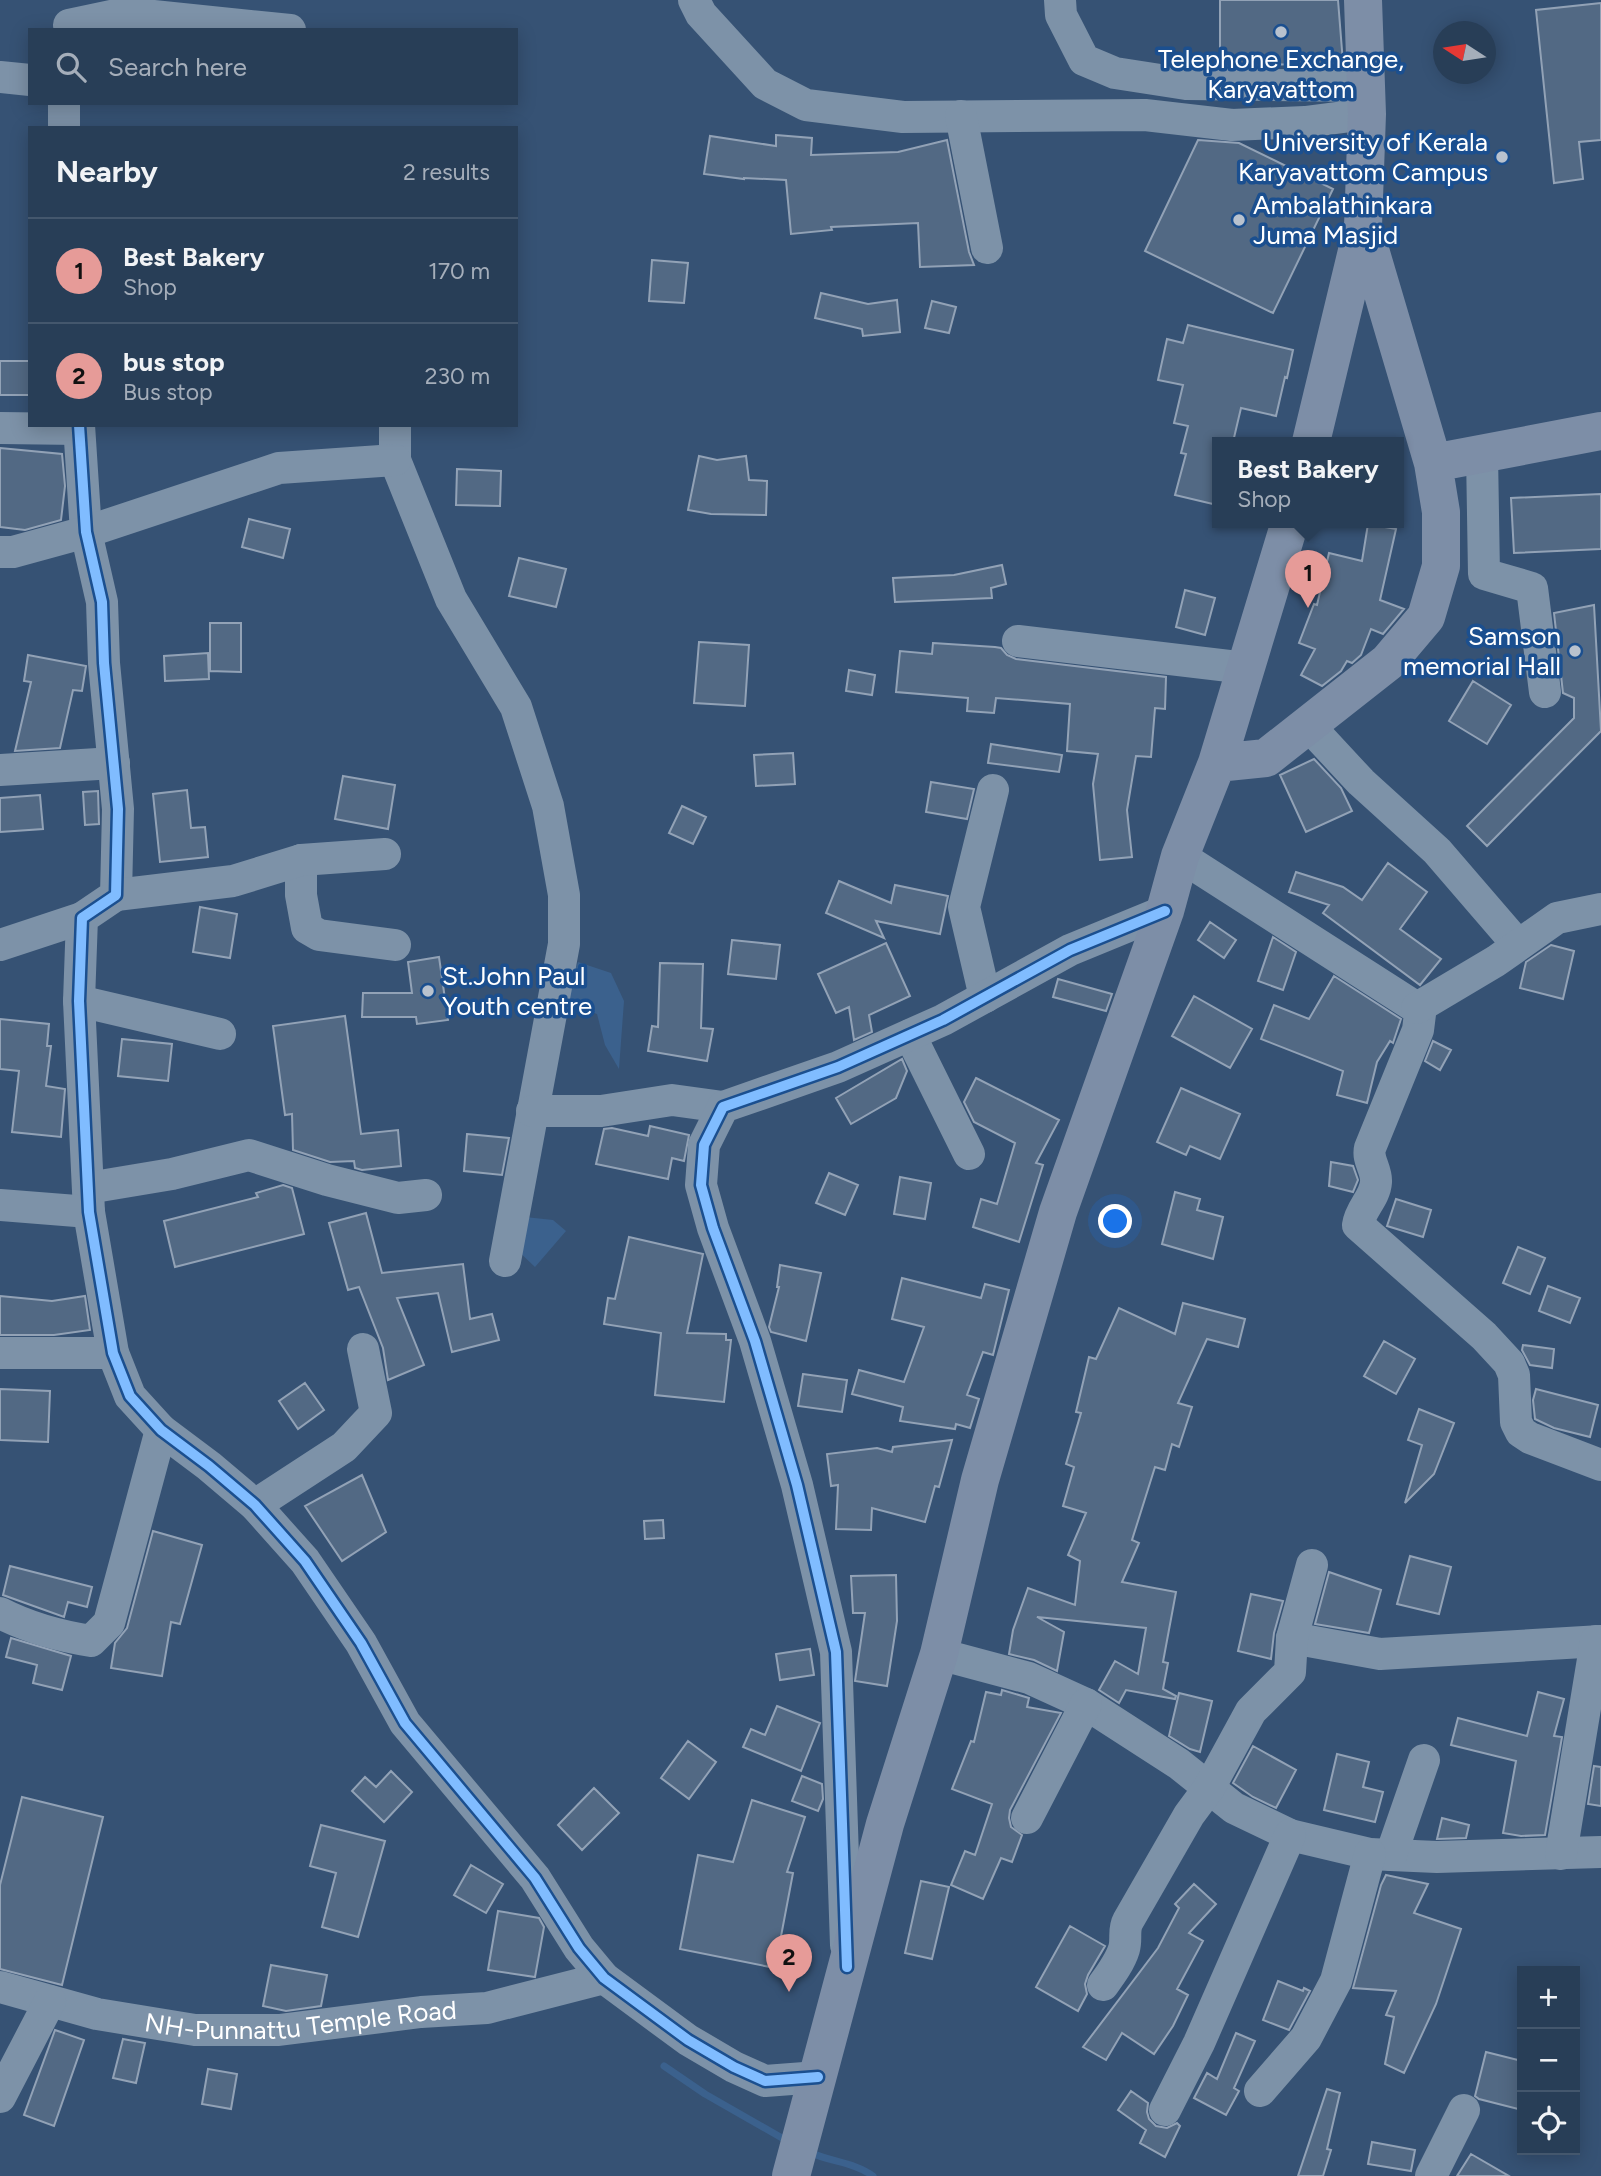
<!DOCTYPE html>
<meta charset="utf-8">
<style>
:root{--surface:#283e57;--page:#344961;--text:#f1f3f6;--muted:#a5aeba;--line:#44576d;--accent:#e69b98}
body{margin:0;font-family:Figtree,sans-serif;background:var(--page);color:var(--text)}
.controls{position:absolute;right:21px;bottom:21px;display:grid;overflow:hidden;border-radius:0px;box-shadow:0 4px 18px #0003}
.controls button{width:63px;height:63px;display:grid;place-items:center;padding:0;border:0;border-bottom:2px solid var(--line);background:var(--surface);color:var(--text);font:35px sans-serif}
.compass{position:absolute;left:1433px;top:21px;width:63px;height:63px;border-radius:50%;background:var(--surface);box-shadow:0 4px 18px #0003;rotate:282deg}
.you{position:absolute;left:1116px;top:1222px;width:24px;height:24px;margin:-18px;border:5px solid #fff;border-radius:50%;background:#1a73e8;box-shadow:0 0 0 10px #1a73e833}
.badge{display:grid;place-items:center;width:46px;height:46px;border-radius:50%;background:var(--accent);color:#111;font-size:23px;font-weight:700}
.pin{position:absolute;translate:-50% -58px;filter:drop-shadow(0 2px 4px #0008)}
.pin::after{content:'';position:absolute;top:37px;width:24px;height:21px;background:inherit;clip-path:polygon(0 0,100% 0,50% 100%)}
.popup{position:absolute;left:1212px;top:437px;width:192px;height:91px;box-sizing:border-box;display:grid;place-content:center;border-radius:0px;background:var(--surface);filter:drop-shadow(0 2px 5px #0005);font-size:23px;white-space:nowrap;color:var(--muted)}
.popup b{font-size:26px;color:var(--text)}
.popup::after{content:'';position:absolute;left:50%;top:100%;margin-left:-14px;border:14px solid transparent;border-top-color:var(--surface)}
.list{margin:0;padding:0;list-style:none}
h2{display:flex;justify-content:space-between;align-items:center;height:91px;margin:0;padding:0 28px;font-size:30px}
h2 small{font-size:23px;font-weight:400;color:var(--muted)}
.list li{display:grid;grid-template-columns:46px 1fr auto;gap:21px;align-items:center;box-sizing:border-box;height:105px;padding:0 28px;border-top:2px solid var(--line)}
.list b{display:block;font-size:26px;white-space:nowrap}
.list p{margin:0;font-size:23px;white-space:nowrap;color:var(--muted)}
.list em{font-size:23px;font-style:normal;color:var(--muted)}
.icon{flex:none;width:38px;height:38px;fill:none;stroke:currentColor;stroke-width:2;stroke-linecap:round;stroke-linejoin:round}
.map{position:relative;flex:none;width:1601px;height:2176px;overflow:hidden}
.search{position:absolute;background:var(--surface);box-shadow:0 4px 18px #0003;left:28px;top:28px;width:490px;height:77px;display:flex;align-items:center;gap:18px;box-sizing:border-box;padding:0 24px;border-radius:0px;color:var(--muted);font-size:26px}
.panel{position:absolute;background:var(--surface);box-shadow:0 4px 18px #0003;left:28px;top:126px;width:490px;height:301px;border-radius:0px}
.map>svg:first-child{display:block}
.water{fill:#3b618d}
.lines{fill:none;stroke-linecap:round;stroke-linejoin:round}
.stream{stroke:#3b618d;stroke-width:7}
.building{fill:#526984;stroke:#92a2b6;stroke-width:2}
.minor{stroke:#7d92a8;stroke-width:32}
.major{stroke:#7d8ea7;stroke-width:38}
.cycleway-casing{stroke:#1b4f8f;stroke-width:15}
.cycleway{stroke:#80bcff;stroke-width:10}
.poi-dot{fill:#b9c2ce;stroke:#1b4f8f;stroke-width:2.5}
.labels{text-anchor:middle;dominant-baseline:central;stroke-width:7;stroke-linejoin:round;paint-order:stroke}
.poi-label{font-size:26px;fill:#fff;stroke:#1b4f8f;text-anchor:end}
.street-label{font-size:26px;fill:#fff;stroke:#1b4f8f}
</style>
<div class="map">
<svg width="1601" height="2176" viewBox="0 0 1601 2176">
<rect width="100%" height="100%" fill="#365274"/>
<path class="water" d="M578,962L611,973L624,1001L619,1069L605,1045L597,1014L562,1002Z
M525,1217L553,1220L566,1231L535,1267L515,1248Z"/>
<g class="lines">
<path class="stream" d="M664,2066L705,2094L789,2142
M809,2152C830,2162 854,2162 873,2176"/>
</g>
<path class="building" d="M1220,0H1338L1343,63L1220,66Z
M1601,3V140L1579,142L1583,179L1554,183L1536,10Z
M776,135L812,138L811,155L898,152L947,140L969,252L974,265L920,267L918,223L831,227L832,230L791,234L786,180L744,178V179L704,174L710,136L776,146Z
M1198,140L1239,143L1333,189L1273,313L1145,251Z
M652,260L688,263L684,303L649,301Z
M821,293L868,304L897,300L900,332L863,336L862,329L815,318Z
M932,301L956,307L949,333L925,328Z
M1188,325L1293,350L1287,378L1285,377L1276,416L1241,408L1233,442H1217V505L1175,495L1186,454L1181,453L1188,426L1174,423L1183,385L1158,380L1167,339L1183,343Z
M0,361H30V395H0Z
M0,448L62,454L65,486L61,520L25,530L0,527Z
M699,456L717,460L746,456L749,480L767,481L766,515L711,514L688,510Z
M457,469L501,471L500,506L456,505Z
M1601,494V549L1514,553L1511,498Z
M249,519L290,529L283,558L242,547Z
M1368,524L1396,529L1380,600L1404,609L1383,634L1371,629L1361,655L1352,663L1347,661L1341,671L1322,686L1301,675L1315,649L1299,643L1314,604L1317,605L1329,553L1362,561Z
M519,558L566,569L556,607L509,596Z
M1002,565L1006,584L991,588L992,598L895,602L893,578L954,575Z
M1185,590L1215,598L1205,635L1176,627Z
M1594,605L1601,731L1487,846L1467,826L1574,718V698L1563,693L1554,613Z
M210,623H241V672L210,671Z
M699,642L749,645L745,706L694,703Z
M933,643L995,647L1001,648L1007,655L1016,659L1166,677L1165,709L1155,708L1151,757L1136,756L1127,810L1132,857L1100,860L1093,784L1098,754L1067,751L1070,704L996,698L994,713L967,711L968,698L896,692L900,651L932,654Z
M208,653L209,679L165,681L164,656Z
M28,655L86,666L82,691L73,690L60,748L15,751L31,682L24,681Z
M849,670L875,675L872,695L846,691Z
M1473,681L1511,705L1487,744L1449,721Z
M991,744L1062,755L1059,772L988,763Z
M793,753L795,784L756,786L754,755Z
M1314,759L1341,788L1352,811L1306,832L1280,775Z
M343,776L395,785L388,829L335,819Z
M931,782L974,789L967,819L926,812Z
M187,790L191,828L205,827L208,857L160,862L153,794Z
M98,791L99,824L85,825L83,792Z
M40,795L43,829L0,832V798Z
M682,806L706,817L693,844L669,833Z
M1388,863L1427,892L1400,929L1441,959L1420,985L1323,913L1329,905L1289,892L1296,872L1343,887L1362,900Z
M839,881L891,903L895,885L948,896L940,934L876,921L884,938L826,913Z
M200,907L237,914L230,958L193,952Z
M1210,922L1236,940L1224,958L1198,940Z
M1273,937L1296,952L1283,990L1258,981Z
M732,940L780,945L776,979L728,974Z
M886,943L910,996L869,1015L872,1032L854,1040L849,1007L836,1013L818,974Z
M1551,945L1574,951L1563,999L1520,988L1526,962Z
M439,957L448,1020L417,1024L416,1017H362L363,993H412L408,962Z
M660,963L703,964L701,1028L713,1029L707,1061L648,1051L652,1026L658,1027Z
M1334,976L1401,1019L1393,1043L1390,1041L1377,1062L1367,1103L1337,1095L1343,1071L1261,1039L1274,1005L1309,1019Z
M1058,979L1112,994L1106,1011L1053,997Z
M1194,996L1252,1029L1230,1068L1172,1036Z
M345,1016L361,1134L398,1130L401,1166L362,1170L355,1168L354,1161L330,1162L293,1150L292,1114L285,1115L273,1026Z
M0,1019L49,1024L47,1046H51L46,1086L65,1089L61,1137L12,1132L19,1071L0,1069Z
M122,1039L172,1044L168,1081L118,1076Z
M1433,1041L1451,1050L1440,1070L1425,1061Z
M902,1059L907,1071L896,1098L851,1124L836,1098Z
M976,1078L1059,1120L1036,1163L1043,1165L1019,1242L973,1227L981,1199L997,1204L1015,1143L974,1122L964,1102Z
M1181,1088L1240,1114L1220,1159L1190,1146L1186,1155L1157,1142Z
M650,1126L689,1135L684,1161L672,1158L668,1179L596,1164L604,1129L612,1128L648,1136Z
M467,1134L509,1138L502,1175L464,1171Z
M1331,1162L1353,1166L1358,1180L1353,1192L1329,1186Z
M829,1173L858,1185L845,1215L816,1203Z
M900,1177L931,1183L925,1219L894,1214Z
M283,1185L292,1188L304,1234L175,1267L164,1221L258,1197L256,1193Z
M1175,1192L1200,1199L1197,1210L1223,1217L1213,1259L1162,1244Z
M1396,1199L1431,1210L1423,1237L1387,1226Z
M366,1213L382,1273L463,1264L470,1319L492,1314L499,1340L452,1352L438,1293L397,1298L424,1365L388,1380L383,1348L359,1287L348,1290L329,1223Z
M629,1237L703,1254L687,1333L726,1334V1340H731L724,1402L655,1395L661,1333L604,1324L608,1298L615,1299Z
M1518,1247L1545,1258L1530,1294L1503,1283Z
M780,1265L821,1273L806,1341L771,1332L769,1327L779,1287H777Z
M902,1278L981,1298L985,1284L1009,1290L993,1355L983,1352L967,1395L979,1399L970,1428L956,1424L955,1429L900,1421L903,1407L852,1394L859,1370L904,1382L924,1327L892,1319Z
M1548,1286L1580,1298L1570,1323L1539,1311Z
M0,1296L52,1301L85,1296L90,1330L54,1335H0Z
M1183,1303L1245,1319L1238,1347L1207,1339L1178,1403L1192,1407L1179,1447L1172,1444L1165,1470L1155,1467L1132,1540L1139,1543L1122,1582L1176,1592L1163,1662L1168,1663L1163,1689L1176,1696L1175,1699L1126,1690L1119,1703L1099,1690L1115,1661L1138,1674L1146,1628L1037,1617L1064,1632L1057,1671L1034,1660L1009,1654L1013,1630L1028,1588L1075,1605L1080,1561L1068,1555L1086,1513L1063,1506L1074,1467L1066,1464L1081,1413L1076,1412L1089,1357L1096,1359L1119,1308L1175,1334Z
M1384,1341L1415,1359L1396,1394L1364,1376Z
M1523,1345L1554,1349L1552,1368L1530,1365L1522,1350Z
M803,1374L847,1380L842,1412L798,1406Z
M305,1383L324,1410L298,1429L279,1401Z
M0,1389L50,1391L48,1442L0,1440Z
M1536,1389L1598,1405L1590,1437L1554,1428L1535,1419L1533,1400Z
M1419,1409L1454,1423L1434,1474L1405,1503L1422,1445L1408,1440Z
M952,1440L939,1487L935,1486L925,1522L872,1508L871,1530L836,1529L838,1485L831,1486L827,1454L877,1448L892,1452L893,1447Z
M362,1475L386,1532L342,1561L305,1506Z
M663,1520L664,1538L645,1539L644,1521Z
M153,1531L202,1545L180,1624L171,1622L162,1676L111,1668L115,1643L127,1628Z
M1410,1556L1451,1567L1439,1614L1397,1604Z
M10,1566L92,1587L87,1607L68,1602L64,1617L3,1595Z
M1329,1572L1381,1590L1369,1633L1315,1624Z
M896,1575L897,1621L887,1686L855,1681L865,1613H853L851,1576Z
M1251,1594L1283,1601L1274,1633L1271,1659L1238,1651Z
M11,1638L71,1656L62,1690L33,1683L37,1665L6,1657Z
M810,1649L814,1675L780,1680L776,1654Z
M1002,1690L1029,1698L1027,1707L1061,1713L1010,1810L1009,1818L1011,1827L1022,1835L1012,1862L1001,1858L983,1899L951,1885L965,1851L975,1855L992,1804L952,1789L971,1741L974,1742L986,1692L1001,1695Z
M1538,1692L1564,1699L1554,1736L1562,1737L1545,1835L1521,1836L1503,1833L1516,1761L1451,1745L1458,1718L1527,1736Z
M1179,1693L1212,1701L1200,1752L1190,1749L1169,1736Z
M777,1706L820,1723L801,1771L743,1747L751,1729L765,1735Z
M688,1741L716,1762L689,1799L661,1778Z
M1253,1746L1296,1770L1276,1808L1253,1797L1233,1783Z
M1337,1754L1369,1762L1363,1787L1383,1792L1375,1822L1324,1810Z
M1594,1766L1601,1767V1806L1588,1804Z
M391,1771L412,1792L384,1822L352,1791L365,1777L376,1787Z
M802,1776L822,1784L823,1799L818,1811L792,1801Z
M594,1788L619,1813L582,1850L558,1825Z
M22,1797L103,1817L62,1985L0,1969V1885Z
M752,1800L805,1817L787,1872L793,1873L775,1968L680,1949L698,1855L733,1862Z
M1442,1818L1469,1825L1466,1838L1437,1839Z
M321,1825L385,1841L358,1937L322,1927L336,1873L310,1866Z
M471,1865L503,1884L486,1913L454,1895Z
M1386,1875L1428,1884L1414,1913L1461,1929L1436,2004L1404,2073L1385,2064L1394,2017L1386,2015L1396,1991L1353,1988L1381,1885Z
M921,1881L949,1887L932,1959L905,1953Z
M1194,1884L1216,1904L1189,1933L1203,1941L1177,1989L1188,1995L1173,2026L1154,2054L1122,2033L1106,2060L1083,2047L1158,1948L1179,1908L1175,1904Z
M498,1911L539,1918L544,1927L535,1977L488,1970Z
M1070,1926L1105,1946L1088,1975L1085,1984L1087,1994L1078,2011L1036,1987Z
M271,1965L327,1975L321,2006L286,2011L263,2006Z
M1278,1981L1303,1991L1304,1988L1310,1991L1289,2030L1263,2020Z
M55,2030L84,2040L54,2126L24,2115Z
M1236,2033L1255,2041L1234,2088L1239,2091L1226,2115L1194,2098L1207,2073L1217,2079Z
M123,2039L145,2043L136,2083L113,2078Z
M1486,2052L1522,2061V2110L1479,2099L1475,2096Z
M208,2069L237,2074L231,2109L202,2104Z
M1327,2089L1340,2093L1327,2149L1331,2150L1323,2176H1298Z
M1131,2091L1148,2103L1147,2112L1149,2119L1156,2126L1167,2128L1177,2123L1180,2126L1165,2157L1140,2143L1146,2130L1118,2110Z
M1372,2142L1415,2150L1411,2171L1368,2164Z
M1471,2154L1509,2176H1457Z"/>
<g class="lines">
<g class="minor">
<path d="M694,0L701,14L765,84L806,105L903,117L1145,115L1232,125L1305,122L1367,114"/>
<path d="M1060,0L1061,15L1084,60L1115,73L1186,84L1366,86"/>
<path d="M69,25L125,13L290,30"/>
<path d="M0,77L30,80"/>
<path d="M961,116L987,248"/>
<path d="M64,128V103"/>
<path d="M79,425L86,532L102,602L104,663L118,809L116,895L82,918L79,1001L89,1212L113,1353L130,1396L161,1430L209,1466L255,1505L305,1561L361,1643L405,1723L535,1878L579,1948L604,1978L688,2040L734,2067L765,2081L818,2077"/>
<path d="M395,425V460L451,599L516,707L548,806L564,895V944L505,1261"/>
<path d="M0,428L79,429"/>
<path d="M1482,454L1484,574L1532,588L1545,692"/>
<path d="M0,552H13L86,532L279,468L395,460"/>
<path d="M1018,641L1246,668"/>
<path d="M1308,725L1361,782L1437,851L1518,945"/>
<path d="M0,770L114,763"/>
<path d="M1180,856L1417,1008L1420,1014L1418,1030L1370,1148C1367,1160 1377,1170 1376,1182C1375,1198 1360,1209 1358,1225L1484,1336L1509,1363L1514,1375L1516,1422L1521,1432L1530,1438L1601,1465"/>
<path d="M301,860V895L307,928L319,935L395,945"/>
<path d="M116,895L233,881L301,860L385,854"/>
<path d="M0,945L82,918"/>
<path d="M985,997L964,907L993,790"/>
<path d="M79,1001L220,1034"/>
<path d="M1417,1008L1496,961L1557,918L1601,909"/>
<path d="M910,1035L969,1154"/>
<path d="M532,1111H601L672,1100L723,1107"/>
<path d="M88,1188L172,1174L249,1155L327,1180L398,1198L426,1195"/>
<path d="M0,1205L89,1212"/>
<path d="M0,1353H113"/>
<path d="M255,1505L344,1447L376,1413L363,1349"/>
<path d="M0,1613C29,1628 59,1636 91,1641L109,1623L161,1430"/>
<path d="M1292,1638L1380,1654L1601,1641"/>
<path d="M939,1654L1029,1678L1086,1704L1179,1764L1234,1808L1290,1835L1370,1854L1391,1855L1437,1857L1601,1852"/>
<path d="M1027,1818L1086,1704"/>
<path d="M1561,1854L1596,1641"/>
<path d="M1391,1855L1424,1760"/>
<path d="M846,1945L836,1652L797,1485L755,1341L713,1228L701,1185L704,1145L723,1107L838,1067L943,1020L1070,950L1165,911"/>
<path d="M1103,1985C1111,1974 1120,1962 1124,1949C1127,1939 1123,1930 1128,1921L1189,1815L1209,1788L1251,1711L1290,1672L1292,1638L1312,1565"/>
<path id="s1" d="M0,1987L97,2014L195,2030H279L421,2012L487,2008L604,1978"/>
<path d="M1260,2091L1306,2038L1336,1981L1370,1854"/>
<path d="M0,2097L50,2001"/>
<path d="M1165,2110L1199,2043L1290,1835"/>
<path d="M1431,2176L1464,2110"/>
</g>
<path class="major" d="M1311,442L1363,226L1367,114L1363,0
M1433,463L1601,431
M1217,763L1266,758L1388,662L1426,617L1441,566V512L1433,463L1363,226
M791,2176L885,1824L939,1654L980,1480L1058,1212L1165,911L1180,856L1217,763L1290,522"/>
<g class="cycleway-casing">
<path id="cycleway" d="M79,425L86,532L102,602L104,663L118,809L116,895L82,918L79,1001L89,1212L113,1353L130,1396L161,1430L209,1466L255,1505L305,1561L361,1643L405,1723L535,1878L579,1948L604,1978L688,2040L734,2067L765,2081L818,2077
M847,1967L836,1652L797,1485L755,1341L713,1228L701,1185L704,1145L723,1107L838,1067L943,1020L1070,950L1165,911"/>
</g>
<use href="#cycleway" class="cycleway"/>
</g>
<g class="poi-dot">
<circle cx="1281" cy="32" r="7"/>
<circle cx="1502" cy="157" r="7"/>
<circle cx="1239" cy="220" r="7"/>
<circle cx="1575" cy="651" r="7"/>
<circle cx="428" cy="991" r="7"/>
</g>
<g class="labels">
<g class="poi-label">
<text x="1281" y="59" text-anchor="middle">Telephone Exchange,<tspan x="1281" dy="30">Karyavattom</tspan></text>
<text x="1488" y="142">University of Kerala<tspan x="1488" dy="30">Karyavattom Campus</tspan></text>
<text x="1253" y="205" text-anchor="start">Ambalathinkara<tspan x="1253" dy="30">Juma Masjid</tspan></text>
<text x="1561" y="636">Samson<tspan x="1561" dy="30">memorial Hall</tspan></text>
<text x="442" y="976" text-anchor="start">St.John Paul<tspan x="442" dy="30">Youth centre</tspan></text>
</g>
<g class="street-label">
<text stroke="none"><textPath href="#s1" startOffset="306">NH-Punnattu Temple Road</textPath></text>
</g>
</g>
</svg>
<div class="controls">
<button>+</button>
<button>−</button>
<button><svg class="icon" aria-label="locate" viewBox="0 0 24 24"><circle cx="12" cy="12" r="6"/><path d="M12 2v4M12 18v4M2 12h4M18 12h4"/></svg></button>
</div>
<svg class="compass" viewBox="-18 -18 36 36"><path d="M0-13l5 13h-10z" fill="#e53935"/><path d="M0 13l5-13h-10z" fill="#a5aeba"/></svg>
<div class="you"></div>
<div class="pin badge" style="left:1308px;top:608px">1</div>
<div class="popup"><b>Best Bakery</b>Shop</div>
<div class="pin badge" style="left:789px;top:1992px">2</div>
<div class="search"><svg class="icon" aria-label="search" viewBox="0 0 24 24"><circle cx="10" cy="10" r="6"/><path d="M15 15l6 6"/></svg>Search here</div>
<section class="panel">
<h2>Nearby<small>2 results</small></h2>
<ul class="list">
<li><span class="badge">1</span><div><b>Best Bakery</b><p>Shop</p></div><em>170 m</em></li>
<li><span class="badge">2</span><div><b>bus stop</b><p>Bus stop</p></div><em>230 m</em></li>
</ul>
</section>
</div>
